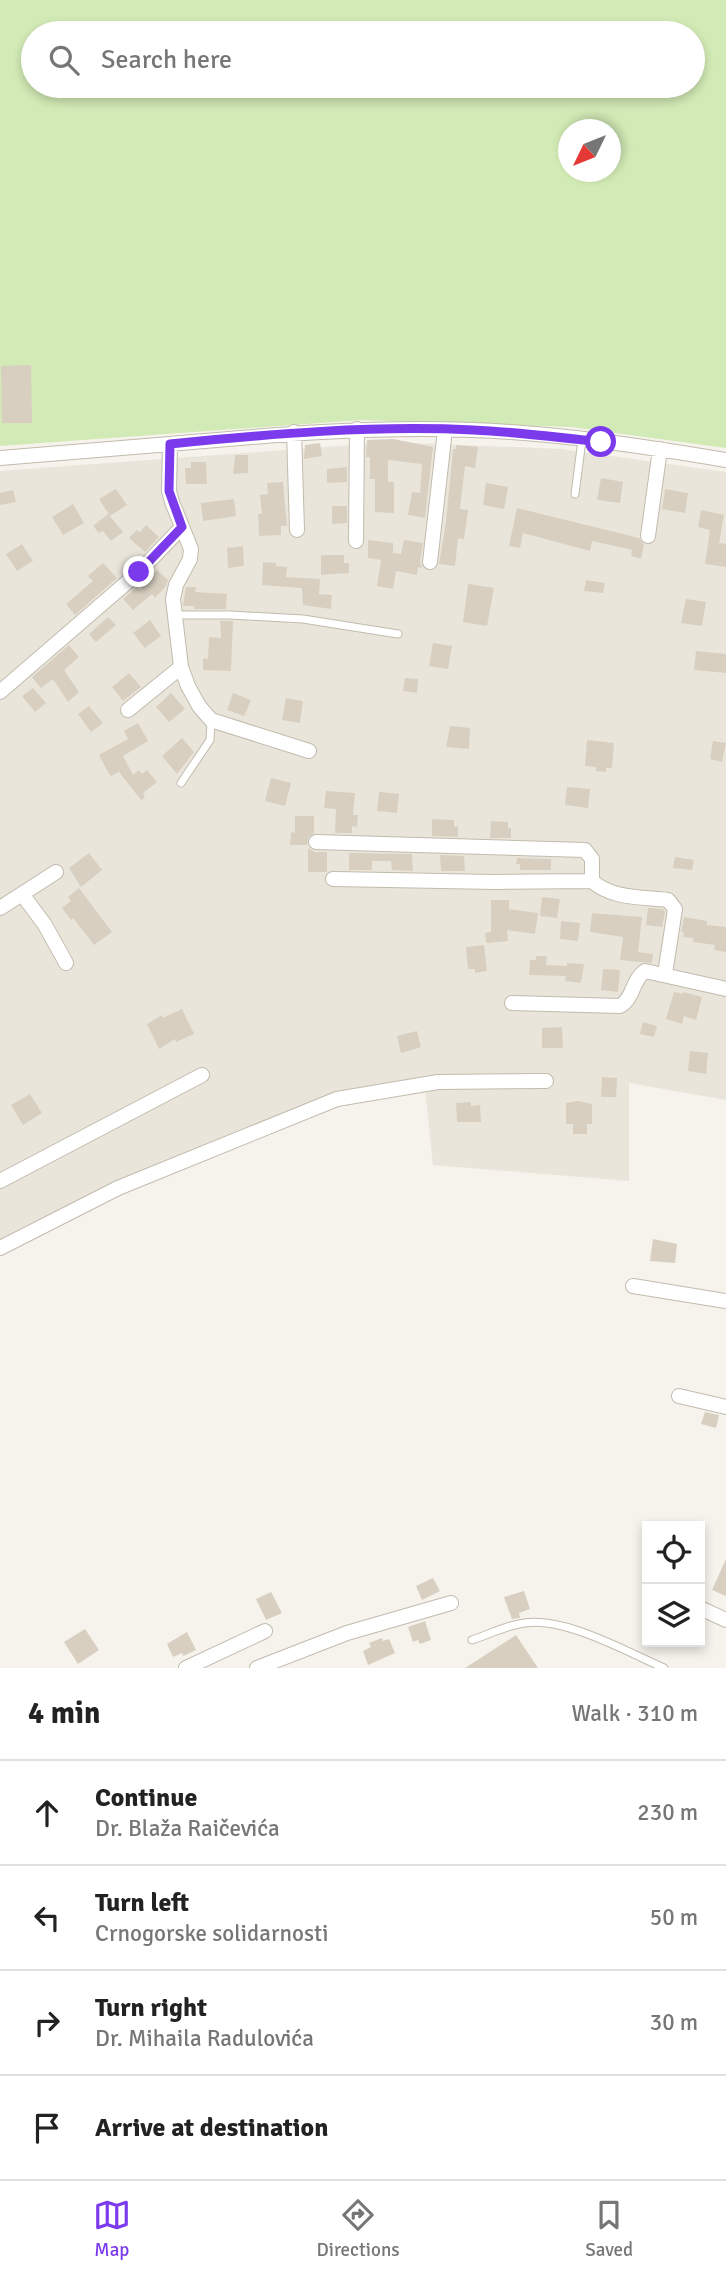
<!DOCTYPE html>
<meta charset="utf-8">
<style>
:root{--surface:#fff;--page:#f2f2f2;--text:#222;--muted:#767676;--line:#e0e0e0;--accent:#7c3aed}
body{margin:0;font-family:Signika,sans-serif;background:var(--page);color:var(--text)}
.controls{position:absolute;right:21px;bottom:21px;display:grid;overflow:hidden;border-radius:0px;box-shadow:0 4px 10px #0003}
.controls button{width:63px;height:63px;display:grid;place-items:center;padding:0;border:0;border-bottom:2px solid var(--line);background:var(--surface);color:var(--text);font:35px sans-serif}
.compass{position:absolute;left:558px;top:119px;width:63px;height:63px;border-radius:50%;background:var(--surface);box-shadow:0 4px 10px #0003;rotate:227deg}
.stop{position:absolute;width:21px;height:21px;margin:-16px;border:5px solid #7c3aed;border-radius:50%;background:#fff}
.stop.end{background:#7c3aed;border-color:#fff;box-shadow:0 2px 7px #0008}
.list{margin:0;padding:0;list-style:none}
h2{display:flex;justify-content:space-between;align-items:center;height:91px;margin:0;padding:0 28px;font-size:30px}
h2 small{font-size:23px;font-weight:400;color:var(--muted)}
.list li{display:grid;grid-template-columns:46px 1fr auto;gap:21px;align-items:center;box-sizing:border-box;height:105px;padding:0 28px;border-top:2px solid var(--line)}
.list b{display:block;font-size:26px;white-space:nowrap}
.list p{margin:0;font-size:23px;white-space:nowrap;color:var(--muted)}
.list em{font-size:23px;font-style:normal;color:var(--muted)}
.icon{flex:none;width:38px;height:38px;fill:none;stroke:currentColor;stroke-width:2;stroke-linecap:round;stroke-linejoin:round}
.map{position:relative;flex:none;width:726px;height:1668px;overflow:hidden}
.search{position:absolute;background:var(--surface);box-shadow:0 4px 10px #0003;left:21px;right:21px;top:21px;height:77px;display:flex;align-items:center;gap:18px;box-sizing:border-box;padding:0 24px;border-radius:38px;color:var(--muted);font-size:26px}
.sheet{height:511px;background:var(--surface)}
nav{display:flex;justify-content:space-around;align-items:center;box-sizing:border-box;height:98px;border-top:2px solid var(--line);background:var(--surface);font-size:19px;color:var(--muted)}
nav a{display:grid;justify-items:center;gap:4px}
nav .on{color:var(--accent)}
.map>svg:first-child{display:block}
.residential{fill:#eae5da}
.green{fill:#d2eab5;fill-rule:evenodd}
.building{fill:#d8cfc1}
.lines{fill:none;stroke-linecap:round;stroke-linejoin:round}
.service-casing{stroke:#c2bbae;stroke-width:9}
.minor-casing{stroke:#c2bbae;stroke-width:16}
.service{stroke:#fff;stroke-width:7}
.minor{stroke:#fff;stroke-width:14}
.route{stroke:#7c3aed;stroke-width:9}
</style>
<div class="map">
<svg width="726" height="1668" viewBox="0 0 726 1668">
<rect width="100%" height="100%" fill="#f6f3ec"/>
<path class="residential" d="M391,442L561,449L726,472V1100L629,1083V1181L433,1165L425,1087L292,1112L31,1223L0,1239V471Z"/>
<path class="green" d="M0,0H726V448L571,427L361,420L0,446ZM33,33H693V86H33ZM568,130H610V172H568Z"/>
<path class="building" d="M31,365L32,423H2L1,366Z
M393,439L433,447L425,518L408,515L412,492L420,493L422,464L388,460V482H394V513L375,512V479H370V457H366L367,440Z
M320,443L322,456L304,459L305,445Z
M456,445L478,447L475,468L465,466L460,509L468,510L464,539L458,538L455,566L439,564L446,522L453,449H456Z
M235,455H248V473L233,474Z
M191,462H206L207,484H186L185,468H191Z
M347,467V482L327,483V469Z
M601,478L623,482L620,503L597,500Z
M283,482L287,526H281V535L259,536L258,514H262L260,495L268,494L267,483Z
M486,483L508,487L504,509L483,505Z
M116,489L127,505L110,516L99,499Z
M665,489L688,493L685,513L662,509Z
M13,490L16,502L0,505V493Z
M234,499L236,516L203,521L201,503Z
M73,504L84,523L63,535L52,517Z
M332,506H347V523L332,524Z
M517,508L639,538L644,545L641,559L631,556L632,550L592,541L590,551L523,533L520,548L509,546Z
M701,510L724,515L719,543L726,544V567L705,564L710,530L698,527Z
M108,514L123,532L111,541L103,531L99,533L93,526Z
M146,525L159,537L145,552L129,538L137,530L140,532Z
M368,540L393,543V553L401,554L404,540L423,543L420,561L422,568L418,567L417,575L396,571L393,589L377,586L381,560L368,558Z
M22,544L33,561L17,571L6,554Z
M243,546L244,566L228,568L227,548Z
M321,555H344V563H349V573L321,575Z
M263,562L276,563V566L287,567L286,577L320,579L319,594L332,595L331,609L303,605L302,588L262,585Z
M103,563L117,578L75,615L66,604L93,581L88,576Z
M157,570L168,580L166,586L155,598L152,594L133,610L123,599L137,587L139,590Z
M586,580L605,583L603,593L584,591Z
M468,584L494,588L487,626L463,622Z
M186,587H196L195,592L227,594L226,609H194V606H183Z
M686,599L706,602L702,626L681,623Z
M108,617L116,625L96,642L89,634Z
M150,620L161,636L145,648L133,633Z
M220,621H233L231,671L203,670V658L208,659L209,637L221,638Z
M433,643L452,646L448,669L429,666Z
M69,645L79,657L64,670L79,692L68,702L53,679L41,688L32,677Z
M696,651L726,654V673L694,670Z
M129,673L141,687L123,701L112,687Z
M405,678L418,679L417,693L403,691Z
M33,688L46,703L35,712L22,696Z
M171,693L185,709L169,722L156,707Z
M233,693L251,700L244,716L227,710Z
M286,698L303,701L300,723L282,720Z
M89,706L103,723L91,732L78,714Z
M138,723L148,741L123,756L133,775L139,770L142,774L147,770L157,782L143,793L145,798L141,800L119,772L111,776L109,774L99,755L128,739L124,731Z
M450,726L470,728L469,749L446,747Z
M182,738L194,752L177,774L162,756Z
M587,740L614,743L612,768H606V772L596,771V767L585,766Z
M713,741L726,743L722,762L710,759Z
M271,778L291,783L285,806L265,801Z
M567,787L590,789L588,808L565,805Z
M326,791L355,793L353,815H358L357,827L352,826V833H335L336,809L324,808Z
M379,792L399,794L397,813L377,811Z
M295,816H314V833L308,838L307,845H290L291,832L295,833Z
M432,819L454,820V827L458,826V837L432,836Z
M491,821L508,822V828H511V838H490Z
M308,848L315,852H327V872H308Z
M89,853L102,870L81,887L69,868Z
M349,853L412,854L413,871L392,870L391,861H372V870H349Z
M440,855L464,856L465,871H441Z
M675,857L694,860L692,870L673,868Z
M517,858L551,859V870H520V864H516Z
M79,888L112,932L94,945L73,918L71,920L62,908L71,901L68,897Z
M542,897L560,899L557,918L540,916Z
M491,900H509V909L538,913L535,934L507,930L508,941L486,943L485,933L491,932Z
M648,908L663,909L665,912L662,927L646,925Z
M592,913L642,917L638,952L653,954L652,963L620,960L623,937L590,932Z
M684,917L707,921V925L726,927V952L714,950L715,945L693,942L694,938L683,937L684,932H681Z
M561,921L580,923L578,941L560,939Z
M484,945L487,971L475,973V969H468L466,947Z
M536,956H547L546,965L567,966V963L584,964L581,983L565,981L566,976L529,975L530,960H536Z
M603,969L620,970L618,992L601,990Z
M674,992L683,994V992L702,997L696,1020L684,1016L682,1024L666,1019Z
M182,1009L194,1034L176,1042L175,1039L159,1049L147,1024L162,1015L163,1018Z
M643,1022L657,1026L654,1037L640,1034Z
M562,1027L563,1048H542V1028Z
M417,1031L421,1047L401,1053L397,1036Z
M690,1051L708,1053L706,1074L688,1071Z
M602,1077L617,1078L616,1097H601Z
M30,1094L42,1113L23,1125L11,1105Z
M578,1101L592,1104V1124H587V1134H573V1124H566V1103Z
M471,1102V1106L480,1105L481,1122H457L456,1103Z
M653,1239L677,1244L675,1263L650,1261Z
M705,1412L719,1415L716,1428L701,1424Z
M726,1559V1596L712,1590Z
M433,1578L440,1591L422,1600L416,1586Z
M524,1591L530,1609L519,1613L520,1618L512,1619L504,1597Z
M271,1592L282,1613L266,1620L256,1599Z
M425,1621L431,1640L420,1644L418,1640L413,1642L408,1627Z
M85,1629L99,1650L78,1664L64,1642Z
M187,1632L196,1650L183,1656L182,1653L173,1657L167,1644Z
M516,1635L538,1668H465Z
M382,1638L383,1641L389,1639L395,1653L368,1665L363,1651L371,1647L369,1643Z"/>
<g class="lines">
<g class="service-casing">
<path id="service" d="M575,494L582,440
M175,615H230L303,619L398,634
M181,783L210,740L211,721
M472,1640C487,1635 503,1627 519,1624C561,1614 625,1651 664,1668"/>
</g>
<g class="minor-casing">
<path id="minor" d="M294,432L297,530
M170,444L169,491L172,502L191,549L190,559L176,585L173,599L181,667L188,686L199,706L211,720L309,751
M0,458C57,453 113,449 170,444C271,435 371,426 472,430C557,433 642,446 726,460
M648,536L660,449
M356,541L357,429
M430,562L445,430
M0,692L139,572L182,527
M128,710L181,667
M316,842L585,850L592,859V881
M333,879L495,882L592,881C612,899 642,897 668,900L675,909L665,974
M22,894L45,925L66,963
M0,908L56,872
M512,1003L620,1006C634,998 632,980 645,971L726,989
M0,1181L202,1075
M0,1248L118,1188L337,1099L438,1082L546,1081
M633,1286L726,1301
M679,1396L726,1407
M700,1608L726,1620
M186,1668L265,1631
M257,1668L347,1633L451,1603"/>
</g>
<use href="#service" class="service"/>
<use href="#minor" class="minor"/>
</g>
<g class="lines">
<path class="route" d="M139,572L182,527L169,491L170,444C271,434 372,425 473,430C516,432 558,437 601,442"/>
</g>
</svg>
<div class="controls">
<button><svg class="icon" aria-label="locate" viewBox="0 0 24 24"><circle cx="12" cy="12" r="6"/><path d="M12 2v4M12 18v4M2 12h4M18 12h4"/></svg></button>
<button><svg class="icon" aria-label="layers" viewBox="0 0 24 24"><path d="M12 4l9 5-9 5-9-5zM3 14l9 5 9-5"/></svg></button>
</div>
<svg class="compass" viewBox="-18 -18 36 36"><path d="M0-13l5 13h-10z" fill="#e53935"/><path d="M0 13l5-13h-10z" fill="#767676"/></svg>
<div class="stop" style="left:601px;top:442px"></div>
<div class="stop end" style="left:139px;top:572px"></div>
<div class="search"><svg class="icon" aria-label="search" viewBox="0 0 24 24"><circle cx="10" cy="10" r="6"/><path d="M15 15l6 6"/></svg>Search here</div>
</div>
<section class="sheet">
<h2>4 min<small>Walk · 310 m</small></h2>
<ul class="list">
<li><svg class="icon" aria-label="ahead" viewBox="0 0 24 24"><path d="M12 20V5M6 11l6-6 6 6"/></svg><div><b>Continue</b><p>Dr. Blaža Raičevića</p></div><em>230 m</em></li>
<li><svg class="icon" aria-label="left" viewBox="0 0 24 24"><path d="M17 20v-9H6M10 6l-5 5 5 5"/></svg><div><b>Turn left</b><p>Crnogorske solidarnosti</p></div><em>50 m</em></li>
<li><svg class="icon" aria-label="right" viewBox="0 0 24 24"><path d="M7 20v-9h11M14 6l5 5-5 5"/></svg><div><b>Turn right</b><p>Dr. Mihaila Radulovića</p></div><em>30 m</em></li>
<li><svg class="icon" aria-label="arrive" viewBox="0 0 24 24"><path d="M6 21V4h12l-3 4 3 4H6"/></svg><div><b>Arrive at destination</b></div></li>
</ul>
</section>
<nav>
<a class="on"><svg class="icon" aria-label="map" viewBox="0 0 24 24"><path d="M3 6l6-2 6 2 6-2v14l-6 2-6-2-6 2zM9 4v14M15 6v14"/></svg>Map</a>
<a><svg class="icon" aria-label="directions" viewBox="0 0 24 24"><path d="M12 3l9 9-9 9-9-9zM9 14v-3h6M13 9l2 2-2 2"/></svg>Directions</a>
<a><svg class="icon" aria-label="saved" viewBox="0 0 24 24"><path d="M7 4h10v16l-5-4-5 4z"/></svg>Saved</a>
</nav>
